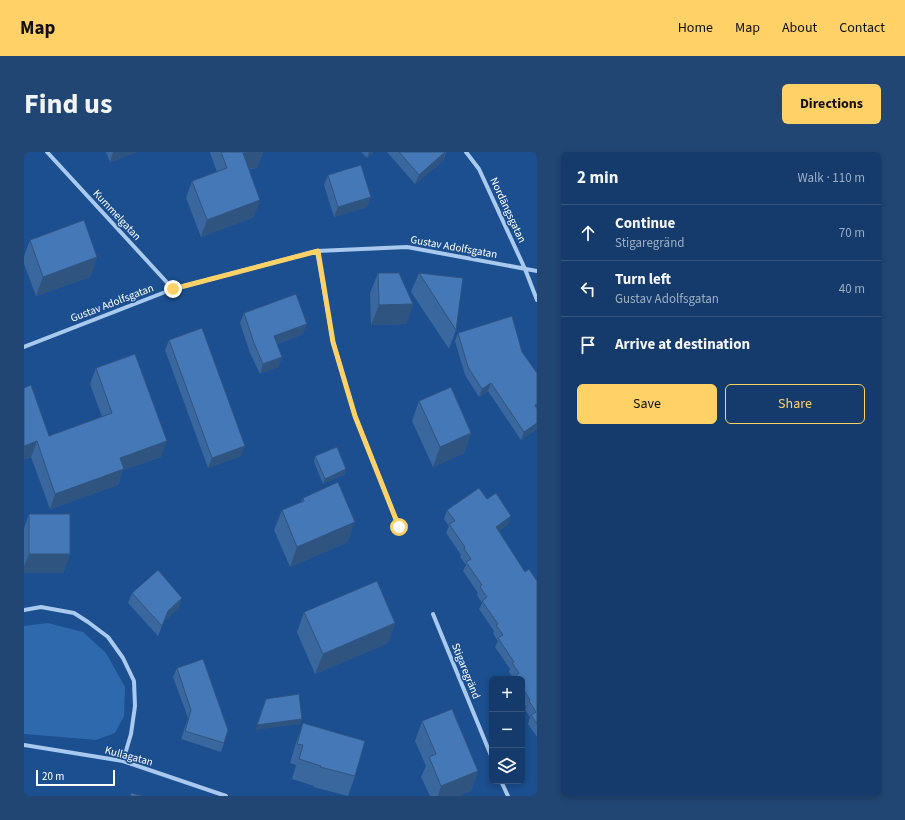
<!DOCTYPE html>
<meta charset="utf-8">
<style>
:root{--surface:#143b6b;--page:#214673;--text:#f1f3f6;--muted:#9dadc1;--line:#33557e;--accent:#ffd166}
body{margin:0;font-family:"Source Sans 3",sans-serif;background:var(--page);color:var(--text)}
.controls{position:absolute;right:12px;bottom:12px;display:grid;overflow:hidden;border-radius:6px;box-shadow:0 2px 6px #0003}
.controls button{width:36px;height:36px;display:grid;place-items:center;padding:0;border:0;border-bottom:1px solid var(--line);background:var(--surface);color:var(--text);font:20px sans-serif}
.scale{position:absolute;left:12px;bottom:10px;width:79px;box-sizing:border-box;padding-left:4px;border:2px solid #fff;border-top:0;font-size:11px;line-height:14px;white-space:nowrap;color:#fff;-webkit-text-stroke:3px #1b4f8f;paint-order:stroke}
.stop{position:absolute;width:12px;height:12px;margin:-9px;border:3px solid #ffd166;border-radius:50%;background:#fff}
.stop.end{background:#ffd166;border-color:#fff;box-shadow:0 1px 4px #0008}
.list{margin:0;padding:0;list-style:none}
h2{display:flex;justify-content:space-between;align-items:center;height:52px;margin:0;padding:0 16px;font-size:17px}
h2 small{font-size:13px;font-weight:400;color:var(--muted)}
.list li{display:grid;grid-template-columns:26px 1fr auto;gap:12px;align-items:center;box-sizing:border-box;height:56px;padding:0 16px;border-top:1px solid var(--line)}
.list b{display:block;font-size:15px;white-space:nowrap}
.list p{margin:0;font-size:13px;white-space:nowrap;color:var(--muted)}
.list em{font-size:13px;font-style:normal;color:var(--muted)}
.actions{display:flex;gap:8px;padding:12px 16px}
.actions a{flex:1;padding:9px 0;border:1px solid var(--accent);border-radius:6px;text-align:center;font-size:14px;color:var(--accent)}
.actions .main{background:var(--accent);color:#111}
.icon{flex:none;width:22px;height:22px;fill:none;stroke:currentColor;stroke-width:2;stroke-linecap:round;stroke-linejoin:round}
.map{position:relative;flex:none;width:513px;height:644px;overflow:hidden;border-radius:6px}
header{display:flex;align-items:center;gap:24px;box-sizing:border-box;height:56px;padding:0 20px;background:var(--accent);color:#111}
header strong{font-size:19px}
nav{display:flex;gap:22px;margin-inline-start:auto;font-size:14px}
.intro{display:flex;align-items:center;justify-content:space-between;box-sizing:border-box;height:96px;padding:0 24px}
h1{margin:0;font-size:28px}
.button{padding:10px 18px;border-radius:6px;background:var(--accent);color:#111;font-size:14px;font-weight:700}
main{display:flex;gap:24px;padding:0 24px}
aside{flex:1;background:var(--surface);border-radius:6px;box-shadow:0 2px 6px #0003}
.map>svg:first-child{display:block}
.green{fill:#2e69ad}
.lines{fill:none;stroke-linecap:round;stroke-linejoin:round}
.minor{stroke:#a9c9ee;stroke-width:4}
.wall{fill:#3a679d}
.shaded-wall{fill:#305480}
.building{fill:#4478b7;stroke:#305480}
.route{stroke:#ffd166;stroke-width:5}
.labels{text-anchor:middle;dominant-baseline:central;stroke-width:3.5;stroke-linejoin:round;paint-order:stroke}
.street-label{font-size:11px;fill:#fff;stroke:#1b4f8f}
</style>
<header>
<strong>Map</strong>
<nav><a>Home</a><a>Map</a><a>About</a><a>Contact</a></nav>
</header>
<div class="intro"><h1>Find us</h1><a class="button">Directions</a></div>
<main>
<div class="map">
<svg width="513" height="644" viewBox="0 0 513 644">
<rect width="100%" height="100%" fill="#1b4f8f"/>
<path class="green" d="M24,471L59,480L82,501L101,535L100,564L91,581L72,588L0,582V474Z"/>
<g class="lines">
<path class="minor" d="M23,0L149,137
M442,0L455,17L501,117L513,148
M293,99L309,190L331,264L375,375
M0,195L149,137L293,99L383,95L513,119
M0,458L17,455L50,461L64,470L84,485L99,506L110,529L111,554L107,582L99,609
M409,462L468,606
M0,593L99,609L202,644
M477,629L484,644"/>
</g>
<path class="wall" d="M82,0H113L86,10Z
M186,0H239L233,16L225,17L230,65L177,85L162,46L168,29L193,20L186,1Z
M337,0H349L343,6Z
M363,0H422L419,9L391,32Z
M304,23L347,45L343,55L310,65L300,33Z
M6,88L73,105L66,125L12,144L0,112V104Z
M354,121L389,152L382,172L347,173L346,141Z
M395,121L432,178L425,197L387,140Z
M220,161L279,182L253,192L258,205L254,215L236,222L226,201L216,171Z
M434,181L513,277L497,288L464,239L455,245L441,223L431,189Z
M145,188L217,304L184,316L141,198Z
M72,216L137,305L99,318L94,333L26,357L7,305L0,307V236L25,284L78,265L66,232Z
M395,249L447,281L440,301L409,315L388,269Z
M291,304L321,322L299,332L290,310Z
M279,346L324,390L266,415L250,378L258,358L277,350Z
M463,347L484,372L475,379L501,420L513,429V585L504,572L506,565L501,558L502,555L498,549V527H490L485,520L486,517L471,495L474,489L469,482L470,479L455,457L458,451L453,443L454,441L439,419L442,413L436,405L437,403L422,381L425,374L420,367L423,358Z
M5,362L46,402L39,421H0V376Z
M108,441L155,456L140,469L134,484L104,451Z
M280,460L371,471L364,491L291,522L273,480Z
M153,516L200,591L197,600L157,587L164,566L149,525Z
M398,569L454,619L447,639L434,644H406L397,625L402,614L391,589Z
M279,571L331,624L324,644L289,635L290,634L268,627L272,613L266,611L272,591Z"/>
<path class="shaded-wall" d="M89,0H113L86,10Z
M239,0L233,16L213,17L219,1Z
M345,0H349L343,6Z
M421,0L419,9L391,32L395,23Z
M347,45L343,55L310,65L314,55Z
M236,48L230,65L177,85L183,68Z
M73,105L66,125L12,144L19,125Z
M389,152L382,172L347,173L355,153Z
M283,172L279,182L246,194L250,184Z
M258,205L254,215L236,222L239,212Z
M467,231L464,239L455,245L458,237Z
M513,271V277L497,288L500,280Z
M447,281L440,301L409,315L416,295Z
M13,289L7,305L0,307V294Z
M143,289L137,305L99,318L94,333L26,357L31,342L96,306Z
M221,294L217,304L184,316L188,306Z
M322,317L321,322L299,332L301,327Z
M487,364L484,372L469,384L472,375Z
M331,370L324,390L266,415L273,395Z
M5,402H46L39,421H0V414Z
M158,446L155,456L140,469L134,484L144,459Z
M371,471L364,491L291,522L299,502Z
M278,567L276,572L231,578L233,573Z
M454,619L447,639L434,644H414L417,634Z"/>
<path class="building" d="M197,0H232L219,1L236,48L183,68L168,29L203,16Z
M375,0H421L395,23Z
M337,13L347,45L314,55L304,23Z
M60,68L73,105L19,125L6,88Z
M354,121H375L389,152L355,153Z
M395,121L439,126L432,178Z
M272,142L283,172L250,184L258,205L239,212L230,191L220,161Z
M488,164L498,200L513,221V252L511,253L513,257V271L500,280L467,231L458,237L444,215L434,181Z
M178,176L221,294L188,306L145,188Z
M111,202L143,289L96,306L100,317L31,342L13,289L0,294V236L7,233L25,284L88,261L72,216Z
M427,235L447,281L416,295L395,249Z
M313,295L322,317L301,327L291,304Z
M314,330L331,370L273,395L258,358L280,349L279,346Z
M455,336L463,347L472,341L487,364L472,375L501,420L505,417L513,429V572L507,563L512,560L505,549L506,548L498,535V527H492L491,525L495,521L488,511L490,510L474,486L479,483L472,473L474,472L458,449L463,445L456,435L458,433L442,410L447,407L440,397L441,395L425,372L431,369L423,358Z
M5,362H46V402H5Z
M134,418L158,446L144,459L138,474L108,441Z
M353,429L371,471L299,502L280,460Z
M179,507L204,578L200,591L161,579L167,558L153,516Z
M275,542L278,567L233,573L242,547Z
M428,557L454,619L417,634L405,605L412,602L398,569Z
M279,571L341,589L331,624L296,615L297,614L275,607L279,593L273,592Z
M107,641L119,644H106Z"/>
<g class="lines">
<path class="route" d="M149,137L294,99L309,190L331,264L375,375"/>
</g>
<g class="labels">
<g class="street-label">
<text transform="translate(484 58) rotate(65)">Nordängsgatan</text>
<text transform="translate(93 63) rotate(47)">Kummelgatan</text>
<text transform="translate(430 95) rotate(10)">Gustav Adolfsgatan</text>
<text transform="translate(88 151) rotate(-21)">Gustav Adolfsgatan</text>
<text transform="translate(442 519) rotate(68)">Stigaregränd</text>
<text transform="translate(105 604) rotate(15)">Kullagatan</text>
</g>
</g>
</svg>
<div class="controls">
<button>+</button>
<button>−</button>
<button><svg class="icon" aria-label="layers" viewBox="0 0 24 24"><path d="M12 4l9 5-9 5-9-5zM3 14l9 5 9-5"/></svg></button>
</div>
<div class="scale">20 m</div>
<div class="stop" style="left:375px;top:375px"></div>
<div class="stop end" style="left:149px;top:137px"></div>
</div>
<aside>
<h2>2 min<small>Walk · 110 m</small></h2>
<ul class="list">
<li><svg class="icon" aria-label="ahead" viewBox="0 0 24 24"><path d="M12 20V5M6 11l6-6 6 6"/></svg><div><b>Continue</b><p>Stigaregränd</p></div><em>70 m</em></li>
<li><svg class="icon" aria-label="left" viewBox="0 0 24 24"><path d="M17 20v-9H6M10 6l-5 5 5 5"/></svg><div><b>Turn left</b><p>Gustav Adolfsgatan</p></div><em>40 m</em></li>
<li><svg class="icon" aria-label="arrive" viewBox="0 0 24 24"><path d="M6 21V4h12l-3 4 3 4H6"/></svg><div><b>Arrive at destination</b></div></li>
</ul>
<div class="actions"><a class="main">Save</a><a>Share</a></div>
</aside>
</main>
